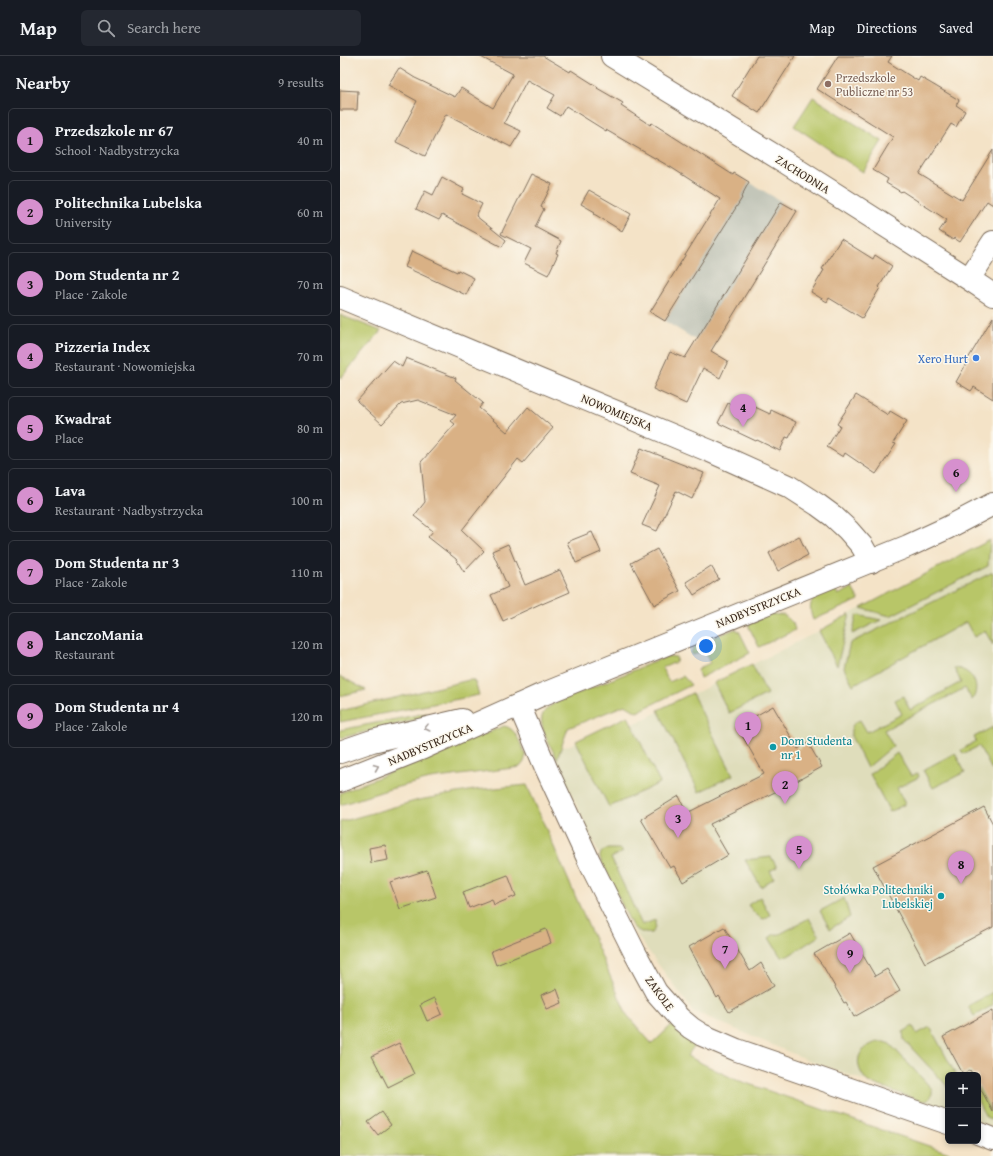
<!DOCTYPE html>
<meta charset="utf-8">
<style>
:root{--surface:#171b24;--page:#242831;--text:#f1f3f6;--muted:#9ea1a6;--line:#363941;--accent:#d690ce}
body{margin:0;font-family:"Gentium Book Plus",serif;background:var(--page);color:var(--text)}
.controls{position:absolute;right:12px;bottom:12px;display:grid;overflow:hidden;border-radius:6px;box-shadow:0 2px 6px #0003}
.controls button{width:36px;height:36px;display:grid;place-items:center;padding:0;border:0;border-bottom:1px solid var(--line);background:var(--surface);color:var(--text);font:20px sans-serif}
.you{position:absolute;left:366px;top:590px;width:14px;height:14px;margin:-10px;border:3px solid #fff;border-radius:50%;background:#1a73e8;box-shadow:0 0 0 6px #1a73e833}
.badge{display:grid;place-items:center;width:26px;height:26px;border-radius:50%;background:var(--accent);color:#111;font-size:13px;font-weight:700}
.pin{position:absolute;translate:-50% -33px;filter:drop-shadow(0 1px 2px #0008)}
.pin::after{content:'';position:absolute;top:21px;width:14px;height:12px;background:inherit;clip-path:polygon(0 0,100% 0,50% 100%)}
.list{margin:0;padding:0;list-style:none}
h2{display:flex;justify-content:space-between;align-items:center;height:52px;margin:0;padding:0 16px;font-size:17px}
h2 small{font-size:13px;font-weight:400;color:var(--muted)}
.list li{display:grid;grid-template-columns:26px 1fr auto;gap:12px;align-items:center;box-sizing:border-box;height:64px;margin:0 8px 8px;padding:0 8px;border:1px solid var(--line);border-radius:6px}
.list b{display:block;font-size:15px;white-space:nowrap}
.list p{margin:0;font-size:13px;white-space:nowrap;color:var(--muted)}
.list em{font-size:13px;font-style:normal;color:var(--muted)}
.icon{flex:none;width:22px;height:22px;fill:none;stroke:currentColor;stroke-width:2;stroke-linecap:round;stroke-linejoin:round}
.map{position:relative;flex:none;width:653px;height:1100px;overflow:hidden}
header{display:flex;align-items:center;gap:24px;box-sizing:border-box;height:56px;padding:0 20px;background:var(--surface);border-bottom:1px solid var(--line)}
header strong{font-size:19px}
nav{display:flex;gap:22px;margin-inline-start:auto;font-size:14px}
.search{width:280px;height:36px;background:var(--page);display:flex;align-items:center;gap:10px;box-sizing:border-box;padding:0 14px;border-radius:6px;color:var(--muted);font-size:15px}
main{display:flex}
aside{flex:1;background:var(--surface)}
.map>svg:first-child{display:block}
.built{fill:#dfddbb}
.industrial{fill:#c3c6b9}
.green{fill:#b8c668;stroke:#7a7843}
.building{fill:#d9b185}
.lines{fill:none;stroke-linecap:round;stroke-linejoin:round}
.minor-casing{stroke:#7c6b59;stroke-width:24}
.tertiary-casing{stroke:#7c6b59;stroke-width:24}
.minor{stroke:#fff;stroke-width:22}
.tertiary{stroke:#fff;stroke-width:22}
.oneway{stroke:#a79f9a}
.education-dot{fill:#8d6e63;stroke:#fbf7ec;stroke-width:1.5}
.shop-dot{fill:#3f7fe0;stroke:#fbf7ec;stroke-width:1.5}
.culture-dot{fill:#0f9aa8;stroke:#fbf7ec;stroke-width:1.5}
.labels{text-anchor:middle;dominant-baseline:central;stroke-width:3;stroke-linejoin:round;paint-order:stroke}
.education-label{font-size:12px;fill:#785e54;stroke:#fbf7ec;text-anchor:start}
.street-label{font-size:12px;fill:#3b2a1e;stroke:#fbf7ec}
.shop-label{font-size:12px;fill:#366cbe;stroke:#fbf7ec;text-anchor:end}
.culture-label{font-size:12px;fill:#0d838f;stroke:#fbf7ec;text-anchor:start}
</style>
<header>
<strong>Map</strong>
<div class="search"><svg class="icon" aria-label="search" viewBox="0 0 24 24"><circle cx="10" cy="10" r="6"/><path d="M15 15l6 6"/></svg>Search here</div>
<nav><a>Map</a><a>Directions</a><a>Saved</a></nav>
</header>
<main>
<aside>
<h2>Nearby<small>9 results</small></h2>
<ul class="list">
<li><span class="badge">1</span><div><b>Przedszkole nr 67</b><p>School · Nadbystrzycka</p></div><em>40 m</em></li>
<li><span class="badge">2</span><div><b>Politechnika Lubelska</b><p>University</p></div><em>60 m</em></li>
<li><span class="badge">3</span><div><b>Dom Studenta nr 2</b><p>Place · Zakole</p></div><em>70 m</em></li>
<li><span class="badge">4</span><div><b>Pizzeria Index</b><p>Restaurant · Nowomiejska</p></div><em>70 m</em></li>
<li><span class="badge">5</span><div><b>Kwadrat</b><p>Place</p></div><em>80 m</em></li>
<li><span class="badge">6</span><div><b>Lava</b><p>Restaurant · Nadbystrzycka</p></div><em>100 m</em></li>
<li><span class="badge">7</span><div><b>Dom Studenta nr 3</b><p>Place · Zakole</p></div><em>110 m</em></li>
<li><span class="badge">8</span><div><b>LanczoMania</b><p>Restaurant</p></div><em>120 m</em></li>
<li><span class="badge">9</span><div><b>Dom Studenta nr 4</b><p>Place · Zakole</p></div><em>120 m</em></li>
</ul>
</aside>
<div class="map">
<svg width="653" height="1100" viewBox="0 0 653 1100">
<rect width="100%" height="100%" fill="#fbf7ec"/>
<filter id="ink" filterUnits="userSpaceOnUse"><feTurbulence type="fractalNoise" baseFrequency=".025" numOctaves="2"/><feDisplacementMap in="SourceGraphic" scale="8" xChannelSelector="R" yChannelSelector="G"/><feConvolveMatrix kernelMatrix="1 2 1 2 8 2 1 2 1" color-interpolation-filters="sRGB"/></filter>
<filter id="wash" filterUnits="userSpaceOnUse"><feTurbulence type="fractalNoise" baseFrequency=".012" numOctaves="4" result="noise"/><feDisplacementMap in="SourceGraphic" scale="16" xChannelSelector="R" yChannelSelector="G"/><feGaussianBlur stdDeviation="0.9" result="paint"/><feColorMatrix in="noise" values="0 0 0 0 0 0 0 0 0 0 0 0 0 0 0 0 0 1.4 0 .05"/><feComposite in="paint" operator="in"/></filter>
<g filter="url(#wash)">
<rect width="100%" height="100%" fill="#f4e3c7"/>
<path class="built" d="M653,487V1072L638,1066V1019H608V1055L463,1002L353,955L301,885L292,871L212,695L298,666L479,575L528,548Z"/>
<path class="industrial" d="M394,117L457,155L372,294L310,256L386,133L385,131Z"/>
<path class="green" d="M473,41L542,85L523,116L454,70Z
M0,259L41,275L0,323Z
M650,484L648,510L550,560L521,552Z
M653,516V589L645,575L634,581L626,566L513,629L504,612L510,587Z
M494,531L498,539L512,532L519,544L473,564C465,543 477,538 494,531Z
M429,558L444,559L453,567L455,574L419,591L409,571V567Z
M510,558L497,610L479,575Z
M517,559L541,564L512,578Z
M395,573L399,575L410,597L360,622L358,615L359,612L370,607L364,594L353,599L351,597L353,592L358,587Z
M328,600L336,601L337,603L336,606L322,612L329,626L343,620L351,629L297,656L285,649L228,672L217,703C212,692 197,670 203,658C205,653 210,650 215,647Z
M412,608L427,638L389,657L374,627Z
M614,612C631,613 642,629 632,644L625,632L544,674L553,690L527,712L511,680C510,672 512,667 520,664L527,676L562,658L555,644L563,640L570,654L621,626Z
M0,620L26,634L0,640Z
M129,624H133L136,628L139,639L0,666V655Z
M352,637L393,719L359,736L318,654Z
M87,657L79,663L0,682V674Z
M288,660L320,727L269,751L236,685Z
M164,670C177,672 180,689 186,699L184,706L180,711L90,723L50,733L0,749V737Z
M653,671V714H652L639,690L623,698L621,694L636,685L634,681Z
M557,697L571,720L578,717L579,721L557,732L565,748L550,756L530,718Z
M615,697L625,716L593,732L583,714Z
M187,729L287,959L312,988L339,962L362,979L347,1000L394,1023L618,1100H0V766L79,744L134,734Z
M268,793H279L283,796L271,802L302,869L315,864C317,883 303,879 292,870L260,802C260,796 263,794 268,793Z
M431,801L437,811L430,815L434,822L421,831L405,804Z
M420,841L430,859L424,863C417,861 412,854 408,849Z
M504,842L510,861L490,873L480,855Z
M469,862L479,880L448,900L441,901L429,882L433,879L440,878Z
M653,936V949L634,960L628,950Z
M573,970L577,978L590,971L616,1019H608V1031L564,984L563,976Z
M538,986H544L550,988L592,1033V1038L588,1044L581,1045L528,1026C513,1010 515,992 538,986Z
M638,1031L653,1059V1064L646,1061L638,1046Z"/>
<g id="blocks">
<path class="building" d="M139,0H203L230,16L231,14L258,31L257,32L283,47L281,50L310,69L312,67L393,119L394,117L409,126L401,141L402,142L325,265L310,256L380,143L332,112L266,74V75L226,50L220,60L207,52L215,39L187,24L164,67L181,75L171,91L106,58L85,100L56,86L77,45L48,29L59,12L75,22L115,41L121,32L153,52L173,18Z
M417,0H455L419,57L392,40Z
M498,0H552L548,6L578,25L580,21L619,44L616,49L625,55L616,71L611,68L579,118L622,144L653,94V149L647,145L620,186L614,182L613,184L599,175L607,164L562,135L561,136L546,127L548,123L533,114L553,81L477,33Z
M0,34L18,35L17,54H0Z
M191,118L212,128L201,151L204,153L195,171L221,185L216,197L218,198L208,219L184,207L191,193L161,178Z
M102,121L124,133L122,138L142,148L136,160L166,184L162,191L102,159L99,164L76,153L85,135L93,139Z
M249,134L291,158L282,175L254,158L255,156L241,148Z
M441,146L457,155L371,295L388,305L380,322L363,312L346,348L313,333L330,296L345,302Z
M501,183L533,203L535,199L552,210L539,231L540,232L522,262L489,242L487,246L471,236L484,214L482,213Z
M72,195L117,216L118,214L134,222L126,239L65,211Z
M653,261V343L634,331L631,335L616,326L629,303H628Z
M66,302L116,322L115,324L143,347L139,352L167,376L188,351L213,372L183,407L178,403L122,474L144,495L124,516L116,503L88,481L93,475L74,460L85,446L81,406L115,368L111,365L116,359L78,344L61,348L42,368L17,345L53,305L62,311Z
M516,339L548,359L550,355L567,365L553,387L556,388L536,418L505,397L503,401L487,391L500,370L497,368Z
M402,345L430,358L431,354L456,366L449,382L446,381L440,395L417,384L416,385L378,367L388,347L399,352Z
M301,392L364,417L352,443L336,435L317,475L302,469L320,430L290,418Z
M252,476L261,496L236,507L227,486Z
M459,480L468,499L438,515L429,497Z
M168,488L185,529L220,514L230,536L202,548V547L163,565L151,539L168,531L152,495Z
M317,493L340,535L314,549L291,507Z
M371,510L379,523L354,539L346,526Z
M433,650L458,693L468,687L482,711L437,736V735L370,768L388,799L343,826L334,810L330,812L301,763L339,740L347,757L424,718L403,681L396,671Z
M644,751L653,768V871L585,907L533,810Z
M45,789L48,804L31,807L29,792Z
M87,814L96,841L60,853L50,826Z
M168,819L176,840L154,849L152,843L129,852L123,836Z
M384,871L410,915L421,907L434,930L389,956L379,940L377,942L349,891Z
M206,873L211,887L156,909L151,895Z
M510,877L535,920L547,913L560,935L514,961L506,946L504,947L483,910L474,898Z
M217,933L222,947L207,953L201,939Z
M95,942L102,958L87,965L80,949Z
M653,954V1056L638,1028V1019H633L630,1014L623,1018L603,981Z
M59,987L74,1018L48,1031L32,1000Z
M42,1056L51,1069L38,1079L28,1066Z"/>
</g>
</g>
<g filter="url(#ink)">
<use href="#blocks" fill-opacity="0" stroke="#7c6b59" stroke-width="1"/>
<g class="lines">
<g class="minor-casing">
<path id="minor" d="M272,0L445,106L629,223L653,239
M629,223L653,186
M0,241L370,395L450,431L478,449L493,460L508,474L522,490L531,506
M179,649L206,712L250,807L295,897L316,936L339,962L351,972L362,979L397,994L608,1067
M638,1077L653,1083"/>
</g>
<g class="tertiary-casing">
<path id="tertiary" d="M0,696L32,685L122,664
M0,725L83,692L201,639L568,490L607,472L653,448"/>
</g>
<use href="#minor" class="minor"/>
<use href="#tertiary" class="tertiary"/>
</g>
<defs><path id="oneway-chevron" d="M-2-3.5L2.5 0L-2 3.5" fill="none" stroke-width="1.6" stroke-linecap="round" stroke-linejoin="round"/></defs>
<g class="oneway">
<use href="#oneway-chevron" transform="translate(87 672) rotate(166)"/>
<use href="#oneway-chevron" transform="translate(36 711) rotate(-22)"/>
</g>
</g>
<circle class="education-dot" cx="488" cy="28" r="4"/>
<circle class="shop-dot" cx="636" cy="302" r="4"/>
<g class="culture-dot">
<circle cx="433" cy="691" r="4"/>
<circle cx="601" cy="840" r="4"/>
</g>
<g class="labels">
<g class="education-label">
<text x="496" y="21">Przedszkole<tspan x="496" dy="14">Publiczne nr 53</tspan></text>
</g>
<g class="street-label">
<text transform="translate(463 118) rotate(32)">ZACHODNIA</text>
<text transform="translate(277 356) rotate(23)">NOWOMIEJSKA</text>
<text transform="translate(418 551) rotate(-22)">NADBYSTRZYCKA</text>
<text transform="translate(90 688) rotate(-23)">NADBYSTRZYCKA</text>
<text transform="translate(320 937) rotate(54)">ZAKOLE</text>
</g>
<g class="shop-label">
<text x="628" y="302">Xero Hurt</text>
</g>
<g class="culture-label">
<text x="441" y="684">Dom Studenta<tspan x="441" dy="14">nr 1</tspan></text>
<text x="593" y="833" text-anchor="end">Stołówka Politechniki<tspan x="593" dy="14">Lubelskiej</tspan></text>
</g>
</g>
</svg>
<div class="controls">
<button>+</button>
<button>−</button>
</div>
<div class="you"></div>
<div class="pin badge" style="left:408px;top:689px">1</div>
<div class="pin badge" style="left:445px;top:748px">2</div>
<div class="pin badge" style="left:338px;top:782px">3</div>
<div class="pin badge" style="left:403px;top:371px">4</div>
<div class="pin badge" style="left:459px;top:813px">5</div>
<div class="pin badge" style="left:616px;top:436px">6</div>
<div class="pin badge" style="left:385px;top:913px">7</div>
<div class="pin badge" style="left:621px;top:828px">8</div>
<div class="pin badge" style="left:510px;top:917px">9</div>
</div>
</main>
